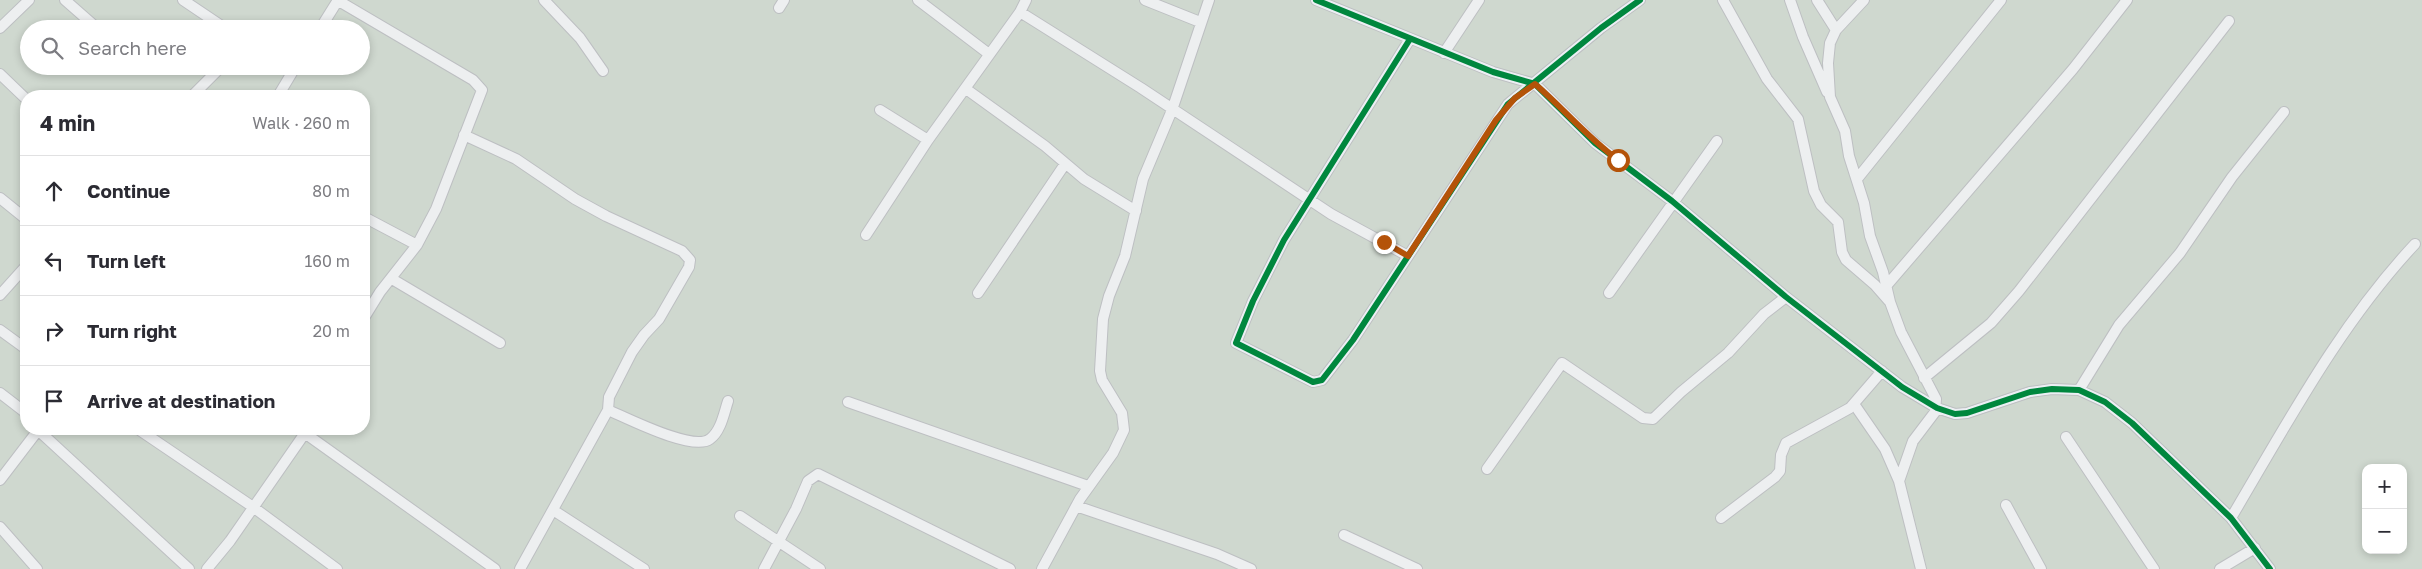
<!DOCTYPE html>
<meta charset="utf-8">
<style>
:root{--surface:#fff;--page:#f7f7f7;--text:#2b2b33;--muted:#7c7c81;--line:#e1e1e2}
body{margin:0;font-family:"Golos Text",sans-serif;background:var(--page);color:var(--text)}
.controls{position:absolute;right:15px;bottom:15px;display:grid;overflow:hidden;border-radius:10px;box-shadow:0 2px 8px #0003}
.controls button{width:45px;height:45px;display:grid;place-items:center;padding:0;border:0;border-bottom:1px solid var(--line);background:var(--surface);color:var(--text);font:25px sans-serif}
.stop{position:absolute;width:15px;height:15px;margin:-11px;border:4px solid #b45309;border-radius:50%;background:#fff}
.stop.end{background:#b45309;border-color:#fff;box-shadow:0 1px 5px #0008}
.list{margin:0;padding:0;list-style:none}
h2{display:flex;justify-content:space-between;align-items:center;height:65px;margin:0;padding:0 20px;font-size:21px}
h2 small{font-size:16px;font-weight:400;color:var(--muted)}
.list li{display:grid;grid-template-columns:32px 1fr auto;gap:15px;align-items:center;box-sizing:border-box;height:70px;padding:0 20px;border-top:1px solid var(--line)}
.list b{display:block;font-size:19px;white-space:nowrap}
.list em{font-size:16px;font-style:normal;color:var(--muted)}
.icon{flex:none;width:28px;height:28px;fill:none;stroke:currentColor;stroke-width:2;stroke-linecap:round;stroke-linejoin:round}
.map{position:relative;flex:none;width:2422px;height:569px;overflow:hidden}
.search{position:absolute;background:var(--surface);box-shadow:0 2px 8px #0003;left:20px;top:20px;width:350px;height:55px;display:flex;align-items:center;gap:12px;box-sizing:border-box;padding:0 18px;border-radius:28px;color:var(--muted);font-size:19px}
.panel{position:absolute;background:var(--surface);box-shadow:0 2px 8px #0003;left:20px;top:90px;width:350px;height:345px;border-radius:20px}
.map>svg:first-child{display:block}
.green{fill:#cfd8cf;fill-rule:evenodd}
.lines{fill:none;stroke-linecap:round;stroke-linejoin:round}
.minor-casing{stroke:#bdbfc2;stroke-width:12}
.minor{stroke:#edeff0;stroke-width:10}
.cycleway-casing{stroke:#ebeff4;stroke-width:9}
.cycleway{stroke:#00873e;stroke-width:6}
.route{stroke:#b45309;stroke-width:6}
</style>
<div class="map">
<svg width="2422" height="569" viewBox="0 0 2422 569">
<rect width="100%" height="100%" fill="#dee1e4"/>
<path class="green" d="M0,0H2422V569H0ZM29,29H361V66H29ZM26,96H364V429H26ZM2366,468H2403V550H2366Z"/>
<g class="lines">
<g class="minor-casing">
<path id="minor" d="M65,0L98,29
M183,0L226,29
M337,0L473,80L482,90L436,209L417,245L380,292L364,318
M544,0L580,38L603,71
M918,0L989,54
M1145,0L1200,22
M1316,0L1493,72L1535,84L1595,143L1672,201L1786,297L1902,387L1937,408L1955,414L1967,413L2030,392L2052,389L2079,390L2105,402L2132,423L2231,518L2270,569
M1723,0L1767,79L1798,119L1814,191L1821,205L1838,222L1842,252L1846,260L1875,285L1889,301
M1790,0L1803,37L1827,92
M1817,0L1836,30
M1864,0L1836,30L1830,43L1828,63L1830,97L1845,131L1849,156L1864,203L1870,236L1883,272L1890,302L1901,332L1936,399L1935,412L1913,441L1899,481L1921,569
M779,8L784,0
M1020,12L1141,88L1331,214L1408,256
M0,28L29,0
M320,29L338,0
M1410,39L1284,240L1253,301L1236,343L1313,382L1322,380L1353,340L1508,104L1601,28L1640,0
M1444,53L1479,0
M0,74L26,99
M966,89L1045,146L1084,179L1136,211
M192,96L222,66
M278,96L296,66
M880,110L928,140
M464,135L516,159L575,199L606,216L682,251L690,260L689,267L659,319L644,335L632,352L609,397L608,410L520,569
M1857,179L2001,0
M0,198L26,219
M364,217L417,245
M866,235L928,140L1020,12L1026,0
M392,279L500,343
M1887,285L2073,69L2127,0
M978,293L1065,164
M1609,293L1717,141
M0,295L26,266
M0,330L26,349
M1924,378L1991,323L2019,291L2229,21
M2079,390L2119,325L2180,253L2232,177L2284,112
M0,393L26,413
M848,402L1088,486
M1854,404L1885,449L1899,481
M608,410C627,418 693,452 710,439C721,431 724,413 728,401
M138,429L253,507L337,569
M299,429L495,569
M38,430L189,569
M2066,437L2154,569
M1487,469L1562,363L1643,418L1653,419L1681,392L1728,353L1764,314L1786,297
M0,480L39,429
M2006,505L2041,569
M1076,506L1217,554L1251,569
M553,510L644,569
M740,516L820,569
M1721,518L1775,477L1780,471L1781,455L1786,443L1850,408L1882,371
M2231,518C2287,424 2339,325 2415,244
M0,527L37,569
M1344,535L1417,569
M207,569L230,541L305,433V429
M764,569L796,509L808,481L818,474L1010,569
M1042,569L1080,499L1113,453L1124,430L1122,413L1102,380L1100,371L1103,319L1109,296L1125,256L1143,179L1172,110L1209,0
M2220,569L2255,548"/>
</g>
<use href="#minor" class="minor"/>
<g class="cycleway-casing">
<path id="cycleway" d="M1316,0L1493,72L1535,84L1595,143L1672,201L1786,297L1902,387L1937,408L1955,414L1967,413L2030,392L2052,389L2079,390L2105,402L2132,423L2231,518L2270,569
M1410,39L1284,240L1253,301L1236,343L1313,382L1322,380L1353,340L1508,104L1601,28L1640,0"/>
</g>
<use href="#cycleway" class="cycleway"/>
</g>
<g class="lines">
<path class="route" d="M1384,242L1408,256L1496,120L1515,98L1535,84C1564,109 1586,136 1618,160"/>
</g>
</svg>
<div class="controls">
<button>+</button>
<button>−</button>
</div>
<div class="stop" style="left:1618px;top:160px"></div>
<div class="stop end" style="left:1384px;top:242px"></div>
<div class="search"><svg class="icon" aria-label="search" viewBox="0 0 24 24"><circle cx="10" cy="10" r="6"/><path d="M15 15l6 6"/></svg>Search here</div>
<section class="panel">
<h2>4 min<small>Walk · 260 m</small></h2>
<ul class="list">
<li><svg class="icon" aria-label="ahead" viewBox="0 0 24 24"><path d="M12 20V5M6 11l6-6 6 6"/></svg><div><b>Continue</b></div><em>80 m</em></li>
<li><svg class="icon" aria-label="left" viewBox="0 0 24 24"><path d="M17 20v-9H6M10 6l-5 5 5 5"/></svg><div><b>Turn left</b></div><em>160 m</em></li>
<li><svg class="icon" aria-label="right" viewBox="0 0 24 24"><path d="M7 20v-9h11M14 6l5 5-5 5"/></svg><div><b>Turn right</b></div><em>20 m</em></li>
<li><svg class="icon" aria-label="arrive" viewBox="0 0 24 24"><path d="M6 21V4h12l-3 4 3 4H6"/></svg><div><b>Arrive at destination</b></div></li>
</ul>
</section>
</div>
